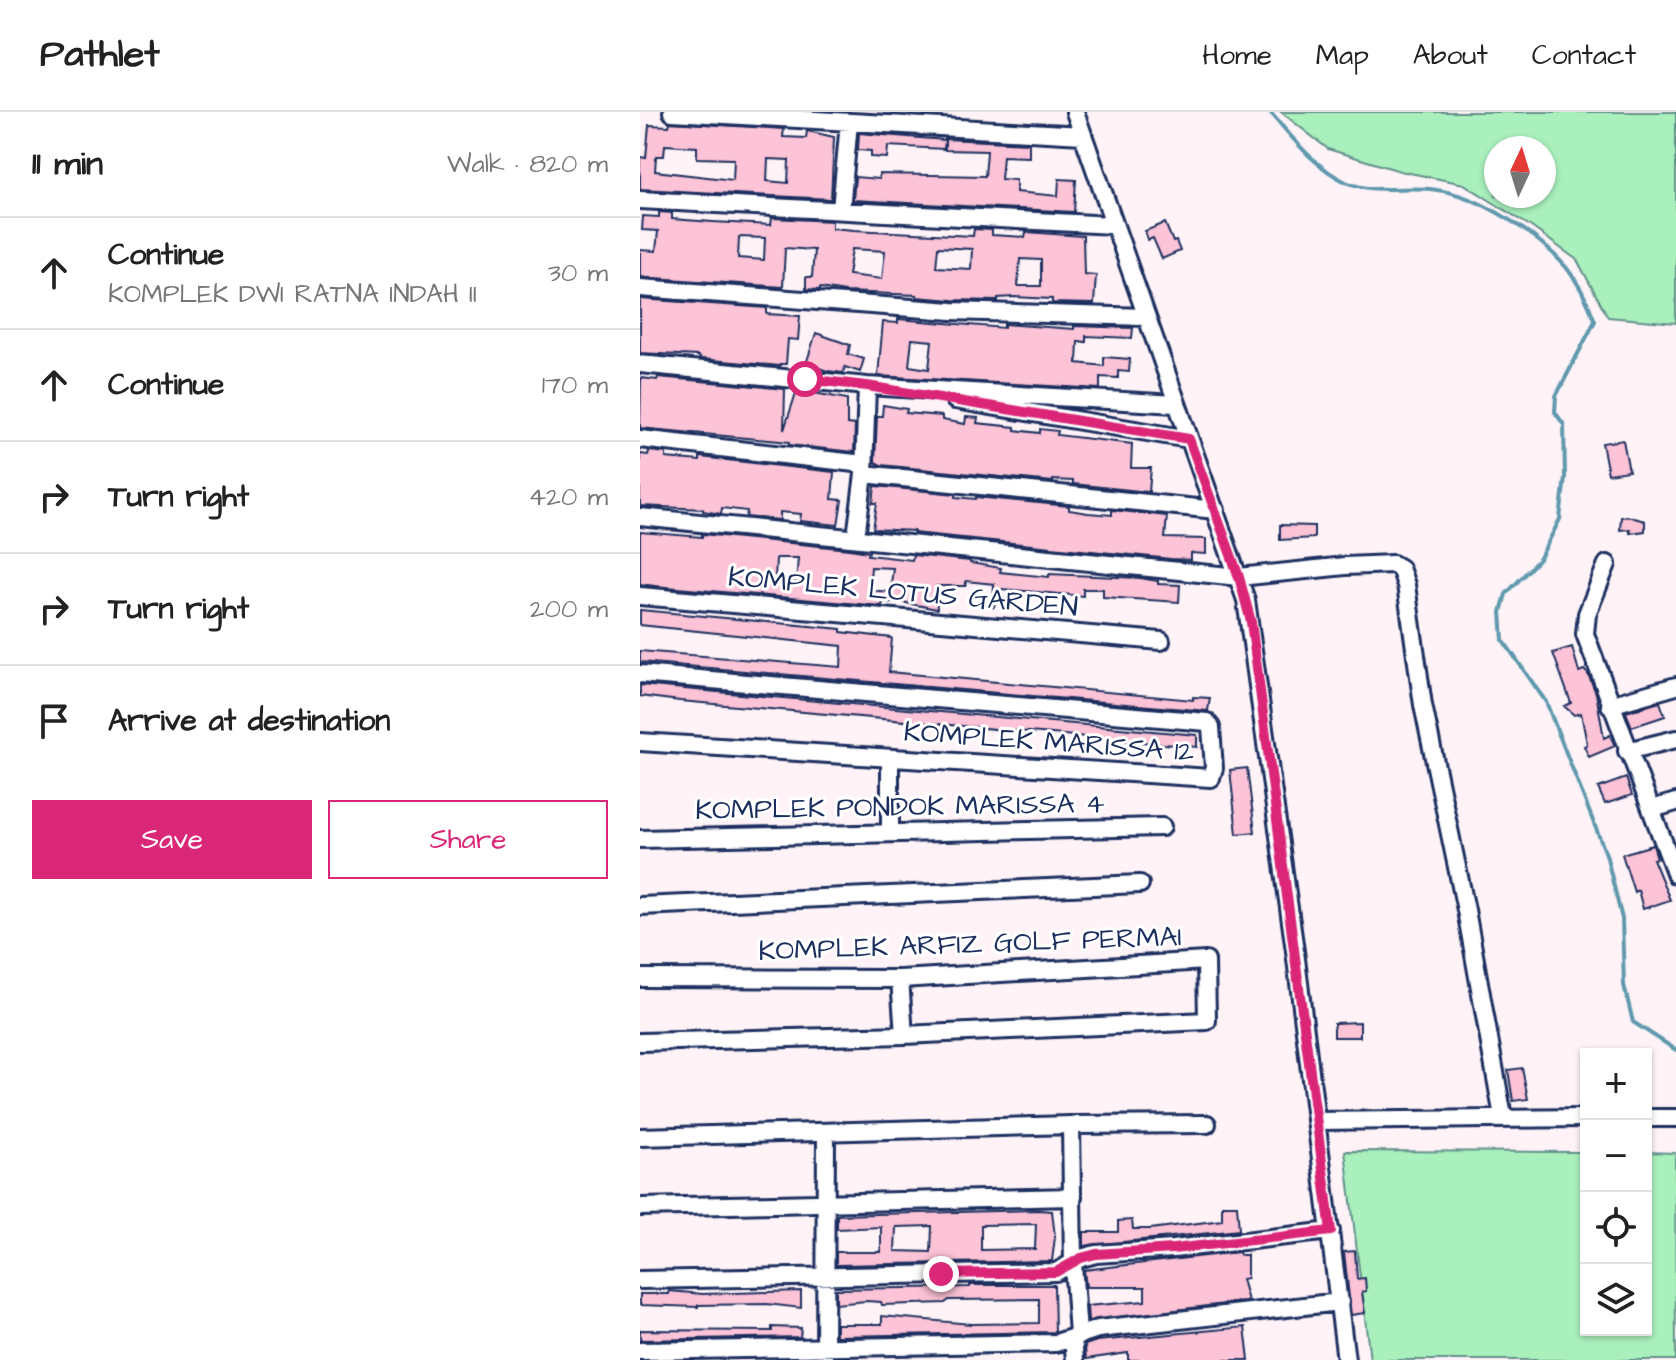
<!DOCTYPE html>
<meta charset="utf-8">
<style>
:root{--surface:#fff;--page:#f2f2f2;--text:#222;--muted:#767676;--line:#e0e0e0;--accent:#db2777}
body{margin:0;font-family:"Architects Daughter",sans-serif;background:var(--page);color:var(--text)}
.controls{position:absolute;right:24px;bottom:24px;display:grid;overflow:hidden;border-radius:0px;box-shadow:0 2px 6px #0004}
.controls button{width:72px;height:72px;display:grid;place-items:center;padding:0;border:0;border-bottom:2px solid var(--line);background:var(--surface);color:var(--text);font:40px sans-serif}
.compass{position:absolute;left:844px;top:24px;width:72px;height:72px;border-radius:50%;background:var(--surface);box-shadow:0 2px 6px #0004;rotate:4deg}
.stop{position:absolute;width:24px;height:24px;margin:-18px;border:6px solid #db2777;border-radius:50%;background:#fff}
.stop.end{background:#db2777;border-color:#fff;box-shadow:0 2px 8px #0008}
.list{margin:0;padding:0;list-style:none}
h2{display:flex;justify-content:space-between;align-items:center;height:104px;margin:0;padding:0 32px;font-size:34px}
h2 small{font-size:26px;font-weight:400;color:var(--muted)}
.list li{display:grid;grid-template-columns:52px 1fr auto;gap:24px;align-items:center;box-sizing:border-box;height:112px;padding:0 32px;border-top:2px solid var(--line)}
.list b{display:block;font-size:30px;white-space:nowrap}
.list p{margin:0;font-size:26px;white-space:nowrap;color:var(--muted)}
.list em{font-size:26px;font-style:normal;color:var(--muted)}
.actions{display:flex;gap:16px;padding:24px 32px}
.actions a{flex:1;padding:18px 0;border:2px solid var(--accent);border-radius:0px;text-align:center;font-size:28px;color:var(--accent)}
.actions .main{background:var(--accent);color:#fff}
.icon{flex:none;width:44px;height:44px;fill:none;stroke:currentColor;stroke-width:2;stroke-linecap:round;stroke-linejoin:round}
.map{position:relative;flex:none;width:1036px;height:1248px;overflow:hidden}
header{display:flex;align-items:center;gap:48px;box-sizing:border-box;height:112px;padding:0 40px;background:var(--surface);border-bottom:2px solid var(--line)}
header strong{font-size:38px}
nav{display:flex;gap:44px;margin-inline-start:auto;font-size:28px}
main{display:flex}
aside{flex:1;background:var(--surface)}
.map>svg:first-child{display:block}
.green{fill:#a9f0bc;stroke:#62908d;stroke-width:2;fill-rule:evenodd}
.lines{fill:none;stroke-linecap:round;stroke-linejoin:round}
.stream{stroke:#6099ae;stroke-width:4}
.building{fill:#fdc3d6;stroke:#1b2f5e;stroke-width:2;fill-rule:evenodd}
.minor-casing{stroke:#1b2f5e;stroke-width:22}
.minor{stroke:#fff;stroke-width:16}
.route{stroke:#db2777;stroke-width:10}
.labels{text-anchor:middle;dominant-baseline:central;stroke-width:6;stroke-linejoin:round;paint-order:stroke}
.street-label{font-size:28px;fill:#1b2f5e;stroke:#fff}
</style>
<header>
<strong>Pathlet</strong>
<nav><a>Home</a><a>Map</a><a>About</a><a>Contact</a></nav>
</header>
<main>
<aside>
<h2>11 min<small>Walk · 820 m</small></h2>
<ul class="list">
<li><svg class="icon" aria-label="ahead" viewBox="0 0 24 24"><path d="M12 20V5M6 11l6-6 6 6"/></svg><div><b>Continue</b><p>KOMPLEK DWI RATNA INDAH II</p></div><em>30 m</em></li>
<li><svg class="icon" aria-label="ahead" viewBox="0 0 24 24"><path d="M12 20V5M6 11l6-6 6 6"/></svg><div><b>Continue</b></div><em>170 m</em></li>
<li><svg class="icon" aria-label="right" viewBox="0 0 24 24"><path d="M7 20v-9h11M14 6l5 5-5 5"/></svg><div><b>Turn right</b></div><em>420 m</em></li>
<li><svg class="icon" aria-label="right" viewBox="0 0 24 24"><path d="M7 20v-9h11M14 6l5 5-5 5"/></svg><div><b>Turn right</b></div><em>200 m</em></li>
<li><svg class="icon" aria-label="arrive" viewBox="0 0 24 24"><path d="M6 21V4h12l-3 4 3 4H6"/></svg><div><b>Arrive at destination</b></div></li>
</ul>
<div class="actions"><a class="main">Save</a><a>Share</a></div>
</aside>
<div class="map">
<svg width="1036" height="1248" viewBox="0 0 1036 1248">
<rect width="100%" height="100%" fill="#fff3f7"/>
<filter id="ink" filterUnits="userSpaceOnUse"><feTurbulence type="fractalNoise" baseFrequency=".0125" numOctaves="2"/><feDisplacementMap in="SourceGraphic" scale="16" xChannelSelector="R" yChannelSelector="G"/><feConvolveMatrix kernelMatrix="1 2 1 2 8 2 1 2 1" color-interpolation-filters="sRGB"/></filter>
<g filter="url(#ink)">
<path class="green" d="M641,0H1036V211L968,205L937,148L890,114L824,72L760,59L688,37ZM856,36H904V84H856Z
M705,1039L946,1040V1218H1006V1040L1035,1041L1036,1248H730Z"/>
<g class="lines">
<path class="stream" d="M630,0C652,25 674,55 706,70C736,83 766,73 797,78C841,84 897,122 926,155C939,171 948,190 955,209L916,284L915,300L924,313L925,365L920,407L900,446L866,482L861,500L863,528L906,590L966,742L982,807L984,873L993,910L1036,938"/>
</g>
<path class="building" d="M30,10L144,17L143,25L166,26L167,19L194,25L191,87L0,77V45L6,46L9,13L29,14ZM25,33L57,35V46L94,47L93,68L15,59L16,44H24ZM128,47L149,48L148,71L127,69Z
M219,21L305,28L304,37L248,34L247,46L231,45V39L218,38Z
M305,27L389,31V45L363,44L361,67L376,68V80L418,84L419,67L436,68L434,100L213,88L215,65L239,67V62L345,64L347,39L305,38Z
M19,100L32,101V107L73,110L131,113L132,106L192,109V116L214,118L333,124L334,117L352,118V123L385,125L386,120L443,124L444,162L456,163L454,192L412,191V187L374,185L358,186V189L313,188L276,185L277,183L205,180L180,176V178L166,177V165H172L174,138L145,136L143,175L0,165V138L16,139L18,119L2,118L3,104L19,105ZM99,125L125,126L124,148L98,146ZM298,135L332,137L331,157L296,155ZM212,137L245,139L242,167L208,163ZM380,147L401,148V174H378Z
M525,111L533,130L536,129L540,139L522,147L513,126L508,128L505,119Z
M0,187L127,196V202L160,204L158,228L148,227L146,252H140V254L61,247L58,244L0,241Z
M258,207L364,216V212L434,217V214L493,216L492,226L446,224V230L438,229L437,251L464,254V245L490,247L489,260L478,259V266L460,265V277L238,264L243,210L258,211ZM272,227L292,229L289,257L269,254Z
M176,221L210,233L208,242L224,247L220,260L205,255L203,261L188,259L166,252Z
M18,265L145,277L144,318L157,278L207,287V312L215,313L214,340L149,333V330L0,316L1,266L17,268Z
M243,293L267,297L266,301L302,304V308L325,312L326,305L338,306L337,311L375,315V318L400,321V317L418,319L417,323L492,332L491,356H511L509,380L433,372V369L413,368V370L241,353L235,350L237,304H242Z
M983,328L989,359L968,362L962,331Z
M9,339L26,341V346L60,349V345L194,360L192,387L202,388L198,413L160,409L161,402L140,400V408L106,405L107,399L82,396L81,402L63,399V397L0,394V342L8,343Z
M235,374L316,382V385L336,387V385L429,394V398L448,401L472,403V398L527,404L525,426L566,427V442L551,441V448L531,447L274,421V419L233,417L237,391H233Z
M987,404L1005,409V419L990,421V417L980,418L981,405Z
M640,413L674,414V426L640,428Z
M0,420L62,425V422L209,437L229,440L228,443L272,448L273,443L330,449V451L361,456L360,460L409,465V462L500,466L518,469V472L540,473L539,490L463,485V477H443V484L362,477L353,496L354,472L326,469V474H296L297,497L261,490H243L242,494L15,474L0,472ZM136,446H158L156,470L135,468ZM231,455L253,456L250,480L229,478Z
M0,498L201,517V520L252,526L249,560L553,588V585L570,586L568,599L0,550V539L201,555L202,534L0,513Z
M932,535L939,560L944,558L948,562L956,581L964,626L970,623L975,634L949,645L944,634L947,632L941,601L934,603L924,594L931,591L913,541Z
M0,573L557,623V635L40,589L0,584Z
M1020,590L1025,604L992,615L986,600Z
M607,656L615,720L597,722L590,658Z
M986,666L992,683L965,692L958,676Z
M1013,733L1017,746L1013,747L1030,788L1003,797L998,778L994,780L982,742Z
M720,910V925H694V911Z
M882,956L888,987L873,989L868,958Z
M582,1093H597L599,1118L444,1134V1120H478V1109L492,1108L493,1117H510L582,1108Z
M398,1098L412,1099L415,1125L412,1149L196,1153V1140H241V1115L197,1117V1103ZM396,1112L395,1137L341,1138V1113ZM292,1114L291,1140L255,1139L256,1115Z
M715,1139L717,1167L725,1166L726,1179L722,1180L725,1201L711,1203L704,1140Z
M599,1140L600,1143H607V1166L602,1167L608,1189L448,1209L447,1194L505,1189V1175H446L444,1158Z
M330,1173H414L415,1220L196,1224V1212H242V1204L331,1212L399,1211V1187L309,1188L305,1191L242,1193L241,1190L226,1189L196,1192V1177L330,1175Z
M29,1179L63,1182L161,1179V1196L127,1192L58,1193V1195L0,1193V1182H29Z
M132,1215L161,1216L160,1225L0,1228V1218L132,1219Z
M605,1215L609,1248H488V1241L446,1247L445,1233L457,1229Z"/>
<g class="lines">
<g class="minor-casing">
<path id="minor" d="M32,0L443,23
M435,0L606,488L655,839L706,1248
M0,88L473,113
M201,98L209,10
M0,176L312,199L506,205
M0,252L227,274L536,292
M315,288L549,327
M0,327L224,352
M224,362L576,398
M0,405L599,465L705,454L753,452L760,456L766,473L783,593L826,798L863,1005
M216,425L224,362L227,274
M967,452L947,502L945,522L1036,763
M0,484L521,529
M0,562L567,610L571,615L574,656L571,666L0,630
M970,593L1036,574
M987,639L1036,627
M250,646V721
M1012,697L1036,690
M0,727L522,715
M0,794L500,772
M0,866L260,867L566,849L567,909L264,923
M0,930L264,923L260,867
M1006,1006H1036
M676,1009L946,1006
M431,1013L567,1012
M0,1025L431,1013L433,1152L438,1222
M0,1095L433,1085
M0,1168L416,1160L441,1146L456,1142L533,1137L691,1119
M433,1226L435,1248
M0,1239L416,1231L458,1217L700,1190
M185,1248L186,1020"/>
</g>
<use href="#minor" class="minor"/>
</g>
</g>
<g class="lines" filter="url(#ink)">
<path class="route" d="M165,267L227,274L549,327L599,465L611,510L691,1119L533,1137L456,1142L441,1146L416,1160L301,1162"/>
</g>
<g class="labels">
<g class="street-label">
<text transform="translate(263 480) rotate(5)">KOMPLEK LOTUS GARDEN</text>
<text transform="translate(409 630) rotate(4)">KOMPLEK MARISSA 12</text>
<text transform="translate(260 695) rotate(-1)">KOMPLEK PONDOK MARISSA 4</text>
<text transform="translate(330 832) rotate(-2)">KOMPLEK ARFIZ GOLF PERMAI</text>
</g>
</g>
</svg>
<div class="controls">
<button>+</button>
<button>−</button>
<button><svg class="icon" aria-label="locate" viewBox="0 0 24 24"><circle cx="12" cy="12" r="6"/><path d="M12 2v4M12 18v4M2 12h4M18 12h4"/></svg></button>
<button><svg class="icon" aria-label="layers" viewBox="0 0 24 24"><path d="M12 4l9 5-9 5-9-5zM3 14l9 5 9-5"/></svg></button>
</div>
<svg class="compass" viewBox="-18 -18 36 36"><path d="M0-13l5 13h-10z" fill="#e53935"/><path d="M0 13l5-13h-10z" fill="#767676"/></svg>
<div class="stop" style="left:165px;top:267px"></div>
<div class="stop end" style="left:301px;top:1162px"></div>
</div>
</main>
